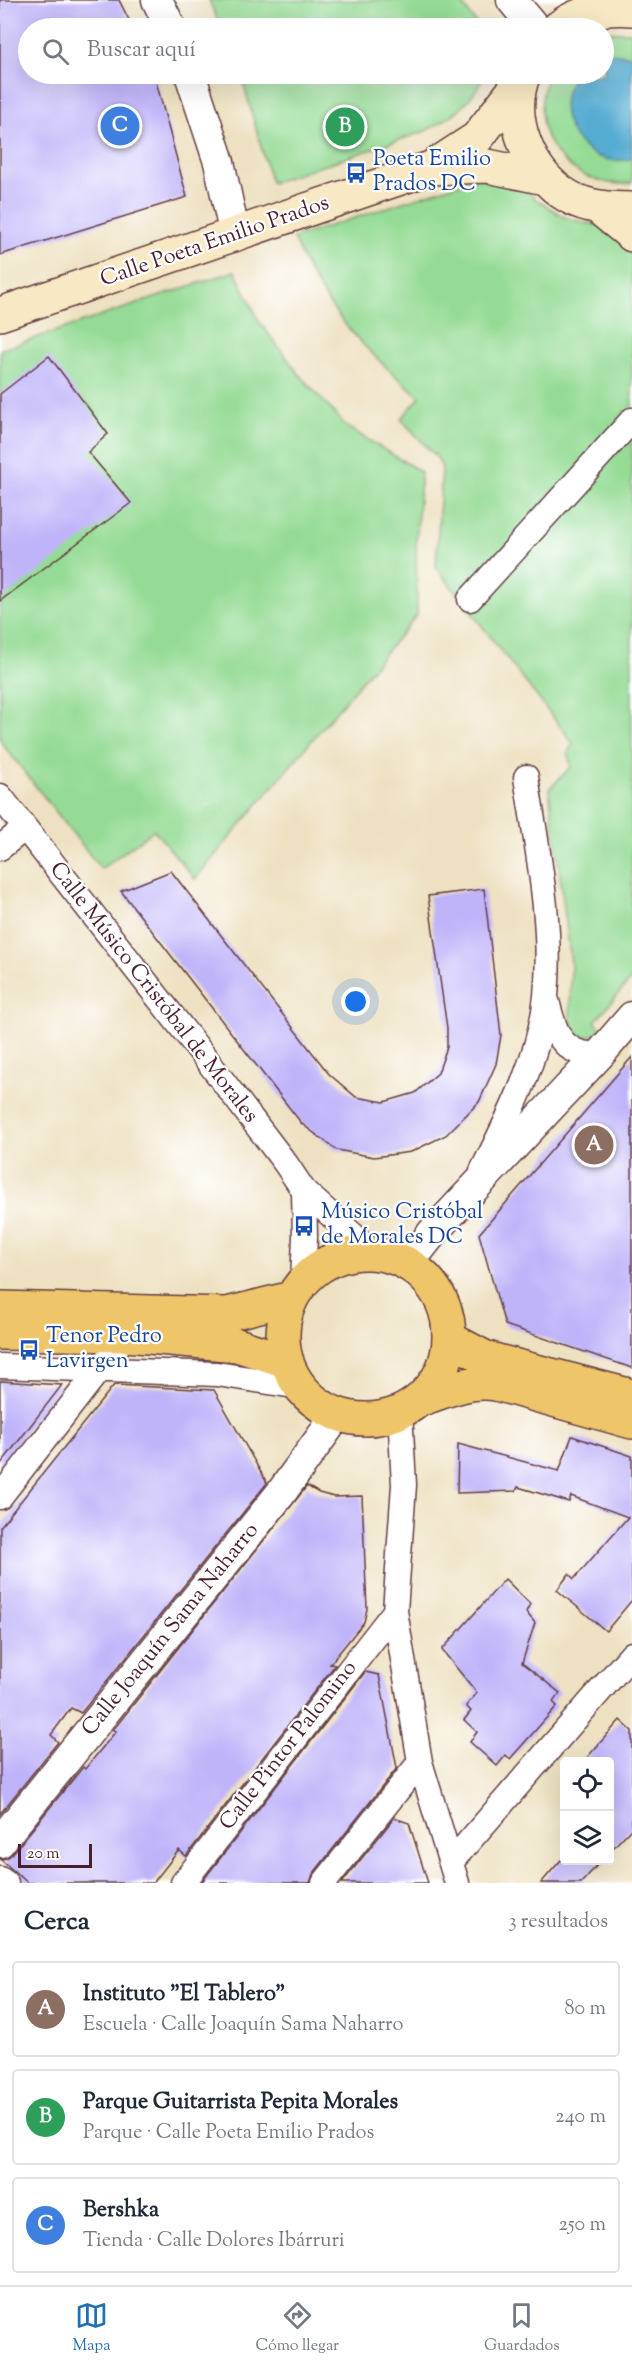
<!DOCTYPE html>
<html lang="es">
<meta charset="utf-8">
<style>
:root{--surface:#fff;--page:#f2f2f3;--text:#1f2937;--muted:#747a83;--line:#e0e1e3;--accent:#1f6fb2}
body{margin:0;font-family:"Sorts Mill Goudy",serif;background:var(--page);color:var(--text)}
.controls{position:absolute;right:18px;bottom:18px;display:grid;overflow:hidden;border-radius:6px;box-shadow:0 6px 24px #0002}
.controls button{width:54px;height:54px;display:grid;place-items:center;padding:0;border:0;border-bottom:2px solid var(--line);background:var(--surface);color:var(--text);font:30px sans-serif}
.scale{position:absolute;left:18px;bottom:15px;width:74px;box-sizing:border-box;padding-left:6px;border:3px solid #4a1f2b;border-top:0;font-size:16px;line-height:21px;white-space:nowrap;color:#4a1f2b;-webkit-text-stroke:4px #fff;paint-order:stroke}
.you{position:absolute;left:356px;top:1002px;width:21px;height:21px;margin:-15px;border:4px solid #fff;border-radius:50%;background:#1a73e8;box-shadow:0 0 0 9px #1a73e833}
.badge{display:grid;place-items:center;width:39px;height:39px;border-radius:50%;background:var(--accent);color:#fff;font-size:20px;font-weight:700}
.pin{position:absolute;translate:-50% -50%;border:3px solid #fff;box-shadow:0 2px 6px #0006}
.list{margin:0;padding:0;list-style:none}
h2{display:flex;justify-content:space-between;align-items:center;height:78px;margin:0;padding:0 24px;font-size:26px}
h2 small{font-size:20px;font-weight:400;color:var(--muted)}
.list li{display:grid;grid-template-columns:39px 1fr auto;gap:18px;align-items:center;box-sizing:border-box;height:96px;margin:0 12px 12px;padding:0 12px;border:2px solid var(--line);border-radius:6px}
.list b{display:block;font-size:22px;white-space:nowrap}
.list p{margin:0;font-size:20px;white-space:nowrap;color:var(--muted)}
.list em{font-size:20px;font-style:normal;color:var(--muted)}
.icon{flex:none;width:33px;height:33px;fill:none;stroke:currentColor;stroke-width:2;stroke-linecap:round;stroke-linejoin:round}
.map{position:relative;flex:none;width:632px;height:1883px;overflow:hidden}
.search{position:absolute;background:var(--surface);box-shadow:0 6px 24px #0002;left:18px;right:18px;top:18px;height:66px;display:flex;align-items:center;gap:15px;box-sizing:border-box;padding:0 21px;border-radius:33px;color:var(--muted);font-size:22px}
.sheet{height:402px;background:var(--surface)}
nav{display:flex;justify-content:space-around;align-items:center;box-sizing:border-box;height:84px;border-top:2px solid var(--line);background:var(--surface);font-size:16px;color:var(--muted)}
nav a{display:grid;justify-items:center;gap:3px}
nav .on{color:var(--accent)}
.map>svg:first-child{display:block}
.green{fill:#95db95;stroke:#707d60;stroke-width:1.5}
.water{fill:#55acd2;stroke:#50667e;stroke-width:1.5}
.building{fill:#bfb3f9}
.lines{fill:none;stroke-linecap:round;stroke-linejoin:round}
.minor-casing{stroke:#633c42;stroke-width:27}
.tertiary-casing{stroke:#633c42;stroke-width:33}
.secondary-casing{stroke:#633c42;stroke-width:36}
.primary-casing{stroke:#633c42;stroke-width:36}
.minor{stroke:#fff;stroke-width:24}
.tertiary{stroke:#fff;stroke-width:30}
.secondary{stroke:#f8e8c3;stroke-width:33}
.primary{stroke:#eec569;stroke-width:33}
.labels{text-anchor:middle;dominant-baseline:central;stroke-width:4.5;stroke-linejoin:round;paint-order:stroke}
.transit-label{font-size:22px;fill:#164399;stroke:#fff;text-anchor:start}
.street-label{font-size:22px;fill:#4a1f2b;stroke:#fff}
</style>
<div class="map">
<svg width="632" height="1883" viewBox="0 0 632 1883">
<rect width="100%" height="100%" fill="#fff"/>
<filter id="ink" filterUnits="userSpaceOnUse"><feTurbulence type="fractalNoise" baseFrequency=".0167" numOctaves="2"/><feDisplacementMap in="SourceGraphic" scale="12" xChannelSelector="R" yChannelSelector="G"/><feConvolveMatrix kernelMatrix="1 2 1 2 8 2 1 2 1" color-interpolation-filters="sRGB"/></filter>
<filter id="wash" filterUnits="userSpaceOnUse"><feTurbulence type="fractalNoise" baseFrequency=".008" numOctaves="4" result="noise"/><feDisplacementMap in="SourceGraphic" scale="24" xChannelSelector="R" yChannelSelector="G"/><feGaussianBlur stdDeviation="1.35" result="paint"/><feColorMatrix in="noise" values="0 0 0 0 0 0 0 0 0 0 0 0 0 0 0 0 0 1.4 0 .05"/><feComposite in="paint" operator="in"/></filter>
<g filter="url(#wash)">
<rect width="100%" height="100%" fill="#eee1c1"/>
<path class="green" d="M209,0H459L480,28H221Z
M604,32H632V183C584,190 535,151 542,100C543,92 545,84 547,77L549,74H604Z
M241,74H485C471,104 452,118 423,132L271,183Z
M480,177L517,181L534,198L564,217L585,223L608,226L632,245V978L595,1021L602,1030L594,1035L585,1037L576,1032L570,1019L571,963L549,789L571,767L568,752L573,743L436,567L442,468L438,459L401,419L420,397C363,349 323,308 293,238Z
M235,271L260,323L299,374L347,427L421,472L416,543L417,615L195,879L154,830L101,869L0,741V350Z"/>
<path class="water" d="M611,53L632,56V158C585,174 542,109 577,74H604V56Z"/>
<g id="blocks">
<path class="building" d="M0,0H119L133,28H28V74H154L187,197L0,255Z
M49,356L108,434L88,452L131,503L0,601V394Z
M171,871L329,1074L356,1097L384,1102L415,1093L438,1073L447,1047V1028L428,896L484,889L501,1035L496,1064L479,1102L446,1135L411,1152L374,1157L337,1150L302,1124L121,891Z
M632,1057V1368L505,1325L479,1234Z
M0,1381L62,1385L0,1465Z
M114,1385L214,1390L267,1483L81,1713L71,1708L51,1735L58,1742L0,1814V1527Z
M572,1436L632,1456V1600L606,1631L557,1590L569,1574L574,1579L628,1517L571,1496L569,1502L518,1487L516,1491L457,1493L458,1444L559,1471Z
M307,1486L319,1493L334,1497L362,1496L367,1609L364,1622L330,1664L335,1665L186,1856L179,1850L153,1883H28L0,1859L7,1858L13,1853L83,1767L85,1769L116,1731L113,1730Z
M505,1579L530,1604L526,1612L535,1623L522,1663L560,1693L553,1702L557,1706L510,1759L506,1755L497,1766L470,1742L477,1732L464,1720L471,1711L466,1706L477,1693L442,1650Z
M365,1672L379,1675L397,1768L313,1874L310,1883H201Z
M620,1720L632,1731V1828L609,1852V1761H584Z
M394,1818L409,1823L428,1883H342Z
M561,1860H602L581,1883H541Z"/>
</g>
</g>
<g filter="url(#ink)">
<use href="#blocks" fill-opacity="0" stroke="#633c42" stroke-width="1.5"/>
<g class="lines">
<g class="minor-casing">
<path id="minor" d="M470,599L632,420
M0,796L200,1051L286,1164L304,1191L372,1252
M0,848L25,828
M547,1001C555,1033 562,1057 600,1054
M482,1171C509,1117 540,1057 546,996C553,923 537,849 526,777
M303,1281L305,1237L304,1191
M0,1366L217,1374L301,1387
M400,1412L404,1485L395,1611L420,1762L457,1883
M0,1497L126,1335
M452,1861L632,1654
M0,1879L6,1883
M183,1883L395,1611
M324,1883L420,1762"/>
</g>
<g class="tertiary-casing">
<path id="tertiary" d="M157,0L171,28
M512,0L535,28
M190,74L219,162L235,236
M408,1264L433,1232L600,1054L632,1017
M0,1842L281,1493L338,1414"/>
</g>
<g class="secondary-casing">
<path id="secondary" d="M558,28C580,11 605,7 632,9
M524,74C506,118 529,174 569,197C589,208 611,209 632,209
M431,168L477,138L521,81
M599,208L632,235
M0,314L430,168L488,166L545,178"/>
</g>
<g class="primary-casing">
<path id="primary" d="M283 1336a83 83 0 1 1 166 0a83 83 0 1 1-166 0Z
M0,1308L227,1314L292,1298
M0,1333L126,1335L237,1345L287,1361
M450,1339L484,1357L501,1362L632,1396
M422,1399C447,1390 469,1380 496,1384L632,1422"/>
</g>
<use href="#minor" class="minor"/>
<use href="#tertiary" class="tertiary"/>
<use href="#secondary" class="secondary"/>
<use href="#primary" class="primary"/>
</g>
</g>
<defs>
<g id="bus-bare" transform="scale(1.62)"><path d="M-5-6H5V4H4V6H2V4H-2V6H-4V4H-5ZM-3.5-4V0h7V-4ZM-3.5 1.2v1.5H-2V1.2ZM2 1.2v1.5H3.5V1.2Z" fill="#1a4fb4" stroke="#fff" stroke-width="2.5" paint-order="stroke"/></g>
</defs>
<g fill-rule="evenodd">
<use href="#bus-bare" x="356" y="173"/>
<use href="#bus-bare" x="304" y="1226"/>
<use href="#bus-bare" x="29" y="1350"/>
</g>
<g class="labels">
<g class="transit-label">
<text x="373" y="160">Poeta Emilio<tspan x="373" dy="25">Prados DC</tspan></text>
<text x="321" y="1213">Músico Cristóbal<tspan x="321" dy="25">de Morales DC</tspan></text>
<text x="46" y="1337">Tenor Pedro<tspan x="46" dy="25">Lavirgen</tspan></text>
</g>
<g class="street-label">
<text transform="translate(215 242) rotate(-19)">Calle Poeta Emilio Prados</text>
<text transform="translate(153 993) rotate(52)">Calle Músico Cristóbal de Morales</text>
<text transform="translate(171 1630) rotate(-51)">Calle Joaquín Sama Naharro</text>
<text transform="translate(289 1746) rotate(-52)">Calle Pintor Palomino</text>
</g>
</g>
</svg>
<div class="controls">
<button><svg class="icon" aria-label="locate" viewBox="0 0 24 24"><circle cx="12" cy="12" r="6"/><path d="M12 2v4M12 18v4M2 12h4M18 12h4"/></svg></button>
<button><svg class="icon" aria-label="layers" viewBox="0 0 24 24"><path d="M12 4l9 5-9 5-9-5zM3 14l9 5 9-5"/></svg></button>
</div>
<div class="scale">20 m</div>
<div class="you"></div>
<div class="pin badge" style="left:594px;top:1145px;background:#8d6e63">A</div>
<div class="pin badge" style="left:345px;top:127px;background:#2e9e5b">B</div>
<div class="pin badge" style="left:120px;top:126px;background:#3f7fe0">C</div>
<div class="search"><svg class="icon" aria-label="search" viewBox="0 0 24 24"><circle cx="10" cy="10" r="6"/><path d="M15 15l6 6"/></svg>Buscar aquí</div>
</div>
<section class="sheet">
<h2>Cerca<small>3 resultados</small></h2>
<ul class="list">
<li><span class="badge" style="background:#8d6e63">A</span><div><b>Instituto &quot;El Tablero&quot;</b><p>Escuela · Calle Joaquín Sama Naharro</p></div><em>80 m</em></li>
<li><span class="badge" style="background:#2e9e5b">B</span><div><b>Parque Guitarrista Pepita Morales</b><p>Parque · Calle Poeta Emilio Prados</p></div><em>240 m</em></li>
<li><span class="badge" style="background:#3f7fe0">C</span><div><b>Bershka</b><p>Tienda · Calle Dolores Ibárruri</p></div><em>250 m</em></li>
</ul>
</section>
<nav>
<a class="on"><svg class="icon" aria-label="map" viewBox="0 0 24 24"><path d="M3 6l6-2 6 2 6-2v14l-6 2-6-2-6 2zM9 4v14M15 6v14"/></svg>Mapa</a>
<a><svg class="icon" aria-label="directions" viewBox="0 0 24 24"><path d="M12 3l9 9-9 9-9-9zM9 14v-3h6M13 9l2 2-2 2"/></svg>Cómo llegar</a>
<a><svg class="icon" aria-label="saved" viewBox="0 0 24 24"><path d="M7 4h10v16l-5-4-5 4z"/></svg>Guardados</a>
</nav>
